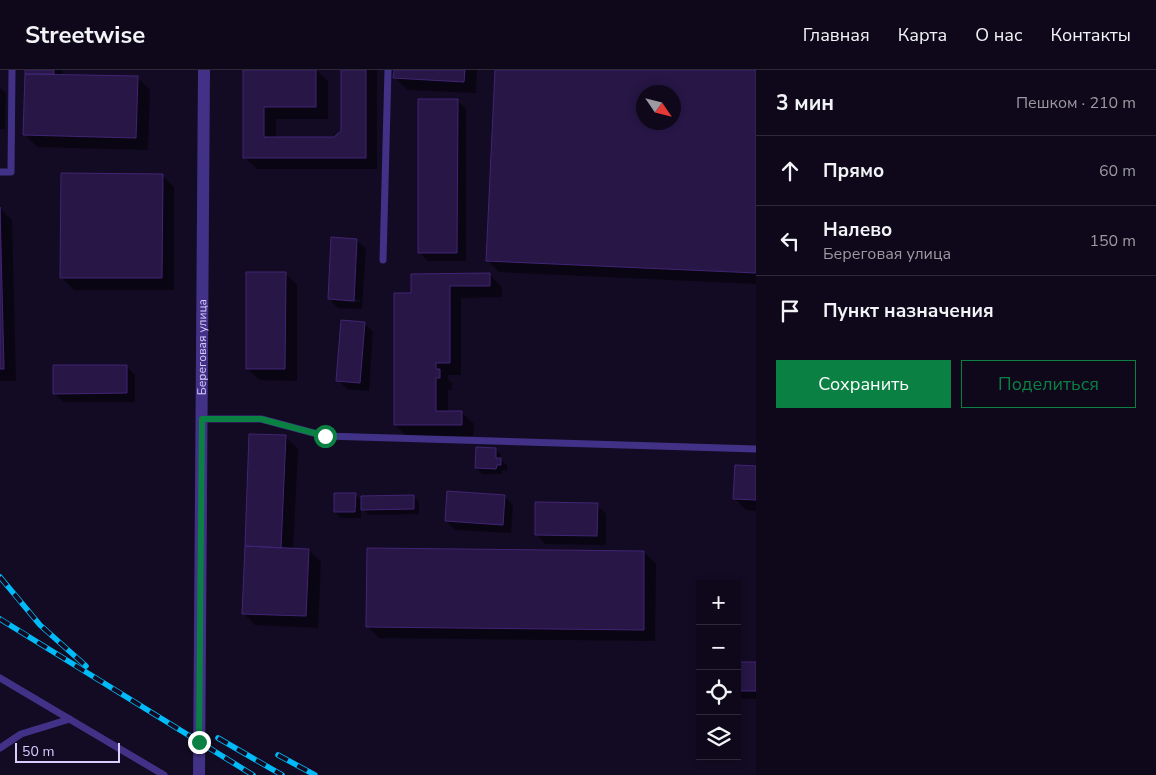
<!DOCTYPE html>
<html lang="ru">
<meta charset="utf-8">
<style>
:root{--surface:#0e081a;--page:#1c1627;--text:#f1f3f6;--muted:#9b9aa2;--line:#2e2939;--accent:#0b8043}
body{margin:0;font-family:"Nunito Sans",sans-serif;background:var(--page);color:var(--text)}
.controls{position:absolute;right:15px;bottom:15px;display:grid;overflow:hidden;border-radius:0px;box-shadow:0 2px 8px #0003}
.controls button{width:45px;height:45px;display:grid;place-items:center;padding:0;border:0;border-bottom:1px solid var(--line);background:var(--surface);color:var(--text);font:25px sans-serif}
.compass{position:absolute;left:636px;top:15px;width:45px;height:45px;border-radius:50%;background:var(--surface);box-shadow:0 2px 8px #0003;rotate:125deg}
.scale{position:absolute;left:15px;bottom:12px;width:105px;box-sizing:border-box;padding-left:5px;border:2px solid #dacdff;border-top:0;font-size:14px;line-height:18px;white-space:nowrap;color:#dacdff;-webkit-text-stroke:4px #130b23;paint-order:stroke}
.stop{position:absolute;width:15px;height:15px;margin:-11px;border:4px solid #0b8043;border-radius:50%;background:#fff}
.stop.end{background:#0b8043;border-color:#fff;box-shadow:0 1px 5px #0008}
.list{margin:0;padding:0;list-style:none}
h2{display:flex;justify-content:space-between;align-items:center;height:65px;margin:0;padding:0 20px;font-size:21px}
h2 small{font-size:16px;font-weight:400;color:var(--muted)}
.list li{display:grid;grid-template-columns:32px 1fr auto;gap:15px;align-items:center;box-sizing:border-box;height:70px;padding:0 20px;border-top:1px solid var(--line)}
.list b{display:block;font-size:19px;white-space:nowrap}
.list p{margin:0;font-size:16px;white-space:nowrap;color:var(--muted)}
.list em{font-size:16px;font-style:normal;color:var(--muted)}
.actions{display:flex;gap:10px;padding:15px 20px}
.actions a{flex:1;padding:11px 0;border:1px solid var(--accent);border-radius:0px;text-align:center;font-size:18px;color:var(--accent)}
.actions .main{background:var(--accent);color:#fff}
.icon{flex:none;width:28px;height:28px;fill:none;stroke:currentColor;stroke-width:2;stroke-linecap:round;stroke-linejoin:round}
.map{position:relative;flex:none;width:756px;height:705px;overflow:hidden}
header{display:flex;align-items:center;gap:30px;box-sizing:border-box;height:70px;padding:0 25px;background:var(--surface);border-bottom:1px solid var(--line)}
header strong{font-size:24px}
nav{display:flex;gap:28px;margin-inline-start:auto;font-size:18px}
main{display:flex}
aside{flex:1;background:var(--surface)}
.map>svg:first-child{display:block}
.shadow{fill:#0007;fill-rule:evenodd}
.building{fill:#271646;stroke:#412574;fill-rule:evenodd}
.lines{fill:none;stroke-linecap:round;stroke-linejoin:round}
.service{stroke:#423287;stroke-width:7}
.tertiary{stroke:#423287;stroke-width:12}
.rail-casing{stroke:#00bbf8;stroke-width:5.5}
.rail{stroke:#130b23;stroke-width:4;stroke-dasharray:11;stroke-linecap:butt}
.route{stroke:#0b8043;stroke-width:6}
.labels{text-anchor:middle;dominant-baseline:central;stroke-width:4;stroke-linejoin:round;paint-order:stroke}
.street-label{font-size:12px;fill:#dacdff;stroke:#130b23}
</style>
<header>
<strong>Streetwise</strong>
<nav><a>Главная</a><a>Карта</a><a>О нас</a><a>Контакты</a></nav>
</header>
<main>
<div class="map">
<svg width="756" height="705" viewBox="0 0 756 705">
<rect width="100%" height="100%" fill="#130b23"/>
<path class="shadow" d="M27,0H63V6L138,8L150,20L148,80L37,77L25,65Z
M245,0H316L328,11V49H276V68H335L342,62V0H377V99H257L244,87Z
M395,0H477L476,23L407,20L395,8Z
M496,0H756V214L499,202L487,190ZM644,22H674V52H644Z
M0,18L6,23L5,59H0Z
M457,30L466,39V191H428L419,182Z
M162,105L174,117V220H74L62,208Z
M0,139L12,150L16,311H0Z
M357,170L366,179L362,239L338,238L329,229ZM337,228L360,230V232L337,231Z
M285,203L297,215V311L259,310L247,298Z
M490,205L502,217V227L461,228V305H448V309L452,313V320H448V342H461L474,354L473,366L407,367L395,355L412,224Z
M364,253L373,262L369,321L347,319L338,310Z
M126,296L135,305V332H63L54,323Z
M286,367L298,379L293,480H309L321,492L318,558L255,555L243,543Z
M495,379L501,385V390L507,395V401L502,400V404H482L476,398Z
M756,397V441L746,440L734,428Z
M355,424L363,432L413,426L419,432V444L369,445L361,438V448H341L335,442Z
M504,426L513,435L511,463L455,460L446,451Z
M597,435L606,444V475L545,474L536,464Z
M644,482L656,494L655,571L379,568L367,556Z
M737,593H756V629L737,628Z"/>
<path class="building" d="M25,0H54V4H25Z
M243,0H316V37H264V67H334L341,61V0H366V88H243Z
M394,0H465L464,12L393,8Z
M495,0H756V203L486,191ZM644,22H674V52H644Z
M25,4L138,6L136,68L23,65Z
M418,29H458L457,183H418Z
M61,103L163,104L162,208H60Z
M0,137L4,299H0Z
M331,167L357,169L354,231L328,229Z
M246,202H286L285,299H246Z
M490,203V216H450V293H436V299H440V308H436V341H462V355H394V223H411V204Z
M341,250L365,252L360,313L336,311Z
M53,295H127V323L53,324Z
M249,364L286,365L281,478L245,476Z
M476,377L496,378V388H501V395H497L496,399L475,398Z
M735,395L756,396V430L733,429Z
M447,421L505,425L503,455L445,451Z
M334,423H356L355,442H334Z
M414,425V439L361,440V426Z
M535,432L598,433L597,466L535,465Z
M245,476L309,479L306,546L242,544Z
M367,478L644,481V560L366,557Z
M737,592H756V621H737Z"/>
<g class="lines">
<path class="service" d="M0,102H11L12,0
M383,190L388,0
M202,349H261L325,366L756,379
M0,608L164,705
M0,678L21,664L70,649"/>
<path class="tertiary" id="s1" d="M199,705L204,0"/>
<g class="rail-casing">
<path id="rail" d="M0,507L40,555L86,596
M0,549L253,705
M218,668L282,705
M278,685L315,705"/>
</g>
<use href="#rail" class="rail"/>
</g>
<g class="lines">
<path class="route" d="M199,672L202,349H261L325,366"/>
</g>
<g class="labels">
<g class="street-label">
<text stroke="none"><textPath href="#s1" startOffset="428">Береговая улица</textPath></text>
</g>
</g>
</svg>
<div class="controls">
<button>+</button>
<button>−</button>
<button><svg class="icon" aria-label="locate" viewBox="0 0 24 24"><circle cx="12" cy="12" r="6"/><path d="M12 2v4M12 18v4M2 12h4M18 12h4"/></svg></button>
<button><svg class="icon" aria-label="layers" viewBox="0 0 24 24"><path d="M12 4l9 5-9 5-9-5zM3 14l9 5 9-5"/></svg></button>
</div>
<svg class="compass" viewBox="-18 -18 36 36"><path d="M0-13l5 13h-10z" fill="#e53935"/><path d="M0 13l5-13h-10z" fill="#9b9aa2"/></svg>
<div class="scale">50 m</div>
<div class="stop" style="left:325px;top:366px"></div>
<div class="stop end" style="left:199px;top:672px"></div>
</div>
<aside>
<h2>3 мин<small>Пешком · 210 m</small></h2>
<ul class="list">
<li><svg class="icon" aria-label="ahead" viewBox="0 0 24 24"><path d="M12 20V5M6 11l6-6 6 6"/></svg><div><b>Прямо</b></div><em>60 m</em></li>
<li><svg class="icon" aria-label="left" viewBox="0 0 24 24"><path d="M17 20v-9H6M10 6l-5 5 5 5"/></svg><div><b>Налево</b><p>Береговая улица</p></div><em>150 m</em></li>
<li><svg class="icon" aria-label="arrive" viewBox="0 0 24 24"><path d="M6 21V4h12l-3 4 3 4H6"/></svg><div><b>Пункт назначения</b></div></li>
</ul>
<div class="actions"><a class="main">Сохранить</a><a>Поделиться</a></div>
</aside>
</main>
